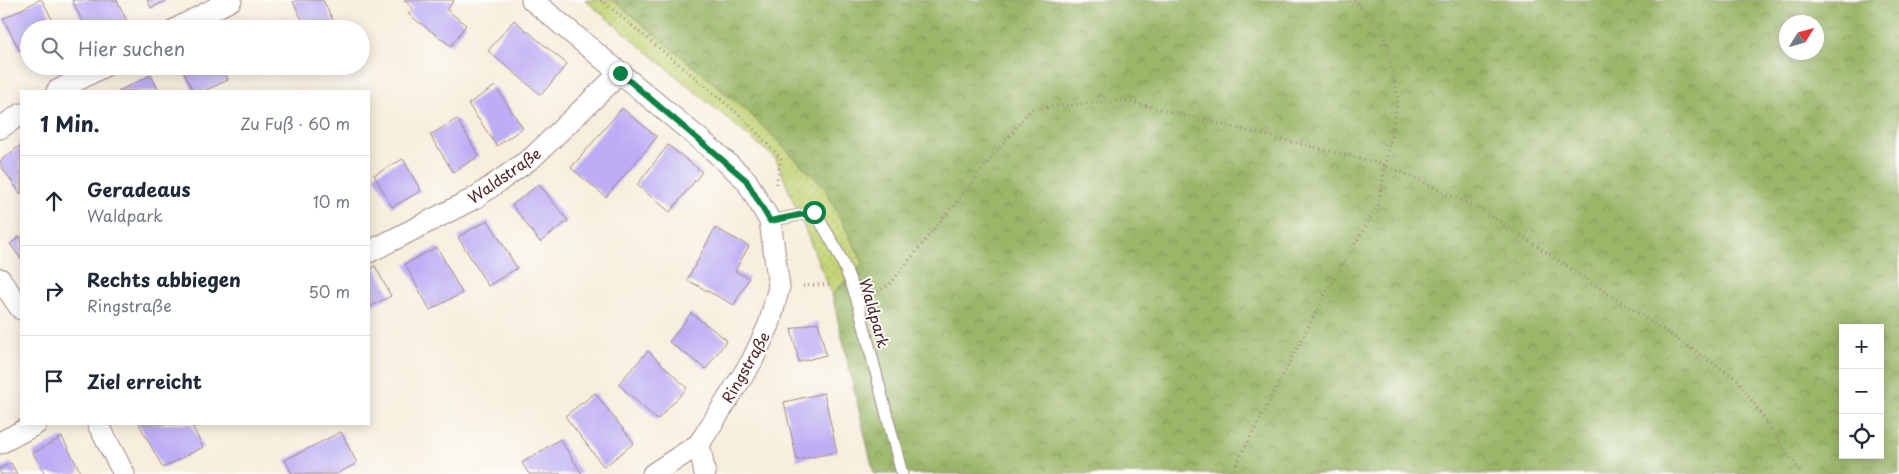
<!DOCTYPE html>
<html lang="de">
<meta charset="utf-8">
<style>
:root{--surface:#fff;--page:#f6f6f7;--text:#1f2937;--muted:#747a83;--line:#e0e1e3}
body{margin:0;font-family:"Playpen Sans",sans-serif;background:var(--page);color:var(--text)}
.controls{position:absolute;right:15px;bottom:15px;display:grid;overflow:hidden;border-radius:0px;box-shadow:0 2px 12px #0003}
.controls button{width:45px;height:45px;display:grid;place-items:center;padding:0;border:0;border-bottom:1px solid var(--line);background:var(--surface);color:var(--text);font:25px sans-serif}
.compass{position:absolute;left:1779px;top:15px;width:45px;height:45px;border-radius:50%;background:var(--surface);box-shadow:0 2px 12px #0003;rotate:53deg}
.stop{position:absolute;width:15px;height:15px;margin:-11px;border:4px solid #0b8043;border-radius:50%;background:#fff}
.stop.end{background:#0b8043;border-color:#fff;box-shadow:0 1px 5px #0008}
.list{margin:0;padding:0;list-style:none}
h2{display:flex;justify-content:space-between;align-items:center;height:65px;margin:0;padding:0 20px;font-size:21px}
h2 small{font-size:16px;font-weight:400;color:var(--muted)}
.list li{display:grid;grid-template-columns:32px 1fr auto;gap:15px;align-items:center;box-sizing:border-box;height:90px;padding:0 20px;border-top:1px solid var(--line)}
.list b{display:block;font-size:19px;white-space:nowrap}
.list p{margin:0;font-size:16px;white-space:nowrap;color:var(--muted)}
.list em{font-size:16px;font-style:normal;color:var(--muted)}
.icon{flex:none;width:28px;height:28px;fill:none;stroke:currentColor;stroke-width:2;stroke-linecap:round;stroke-linejoin:round}
.map{position:relative;flex:none;width:1899px;height:474px;overflow:hidden}
.search{position:absolute;background:var(--surface);box-shadow:0 2px 12px #0003;left:20px;top:20px;width:350px;height:55px;display:flex;align-items:center;gap:12px;box-sizing:border-box;padding:0 18px;border-radius:28px;color:var(--muted);font-size:19px}
.panel{position:absolute;background:var(--surface);box-shadow:0 2px 12px #0003;left:20px;top:90px;width:350px;height:335px;border-radius:0px}
.map>svg:first-child{display:block}
.grass{fill:url(#grass-dots);stroke:#867a50}
.forest{fill:url(#forest-crowns);stroke:#726a49;fill-rule:evenodd}
.building{fill:#bcadf4}
.lines{fill:none;stroke-linecap:round;stroke-linejoin:round}
.service-casing{stroke:#a08684;stroke-width:13}
.minor-casing{stroke:#a08684;stroke-width:23}
.path{stroke:#a08684;stroke-width:3;stroke-dasharray:1 4;stroke-linecap:butt}
.service{stroke:#fff;stroke-width:11}
.minor{stroke:#fff;stroke-width:21}
.route{stroke:#0b8043;stroke-width:6}
.labels{text-anchor:middle;dominant-baseline:central;stroke-width:4;stroke-linejoin:round;paint-order:stroke}
.street-label{font-size:15px;fill:#4a1f2b;stroke:#fdfcf7}
</style>
<div class="map">
<svg width="1899" height="474" viewBox="0 0 1899 474">
<defs>
<pattern id="grass-dots" width="8" height="8" patternUnits="userSpaceOnUse" patternTransform="scale(1.25)"><rect width="8" height="8" fill="#c3d476"/><path d="M2 2h.1M6 6h.1" fill="none" stroke="#a9b666" stroke-width="1.8" stroke-linecap="round"/></pattern>
<pattern id="forest-crowns" width="20" height="18" patternUnits="userSpaceOnUse" patternTransform="scale(1.25)"><rect width="20" height="18" fill="#9ab667"/><path d="M2 6a3 3 0 1 1 6 0M12 15a3 3 0 1 1 6 0" fill="none" stroke="#809355"/></pattern>
</defs>
<rect width="100%" height="100%" fill="#fdfcf7"/>
<filter id="ink" filterUnits="userSpaceOnUse"><feTurbulence type="fractalNoise" baseFrequency=".02" numOctaves="2"/><feDisplacementMap in="SourceGraphic" scale="10" xChannelSelector="R" yChannelSelector="G"/><feConvolveMatrix kernelMatrix="1 2 1 2 8 2 1 2 1" color-interpolation-filters="sRGB"/></filter>
<filter id="wash" filterUnits="userSpaceOnUse"><feTurbulence type="fractalNoise" baseFrequency=".0096" numOctaves="4" result="noise"/><feDisplacementMap in="SourceGraphic" scale="20" xChannelSelector="R" yChannelSelector="G"/><feGaussianBlur stdDeviation="1.12" result="paint"/><feColorMatrix in="noise" values="0 0 0 0 0 0 0 0 0 0 0 0 0 0 0 0 0 1.4 0 .05"/><feComposite in="paint" operator="in"/></filter>
<g filter="url(#wash)">
<rect width="100%" height="100%" fill="#f7eedd"/>
<path class="grass" d="M585,0H613L747,111L824,187L863,262L832,295L776,159Z"/>
<path class="forest" d="M613,0H1899V474H874L832,295L863,262L824,187L747,111ZM1786,22H1816V52H1786ZM1843,328H1880V455H1843Z"/>
<g id="blocks">
<path class="building" d="M39,0H42L57,29H29V55L25,48L20,51L3,19Z
M72,0H117L127,21L110,29H86Z
M147,0H168L151,8Z
M298,0H323L337,28L307,29L293,2Z
M404,0H454L447,10L466,25L451,46L408,14L413,8Z
M265,18L270,29H245Z
M514,20L567,64L541,95L488,51Z
M181,66H222L228,80L204,91H193Z
M151,75L159,91H118Z
M495,86L523,128L497,146L468,104Z
M622,108L657,137L606,197L571,168Z
M457,119L479,156L453,172L430,135Z
M21,145V194L0,165V161Z
M668,145L702,172L670,212L637,185Z
M403,159L421,191L392,207L374,175Z
M539,184L568,221L540,242L512,205Z
M488,220L517,268L488,286L458,237Z
M715,228L749,246L735,271L749,278L734,305L687,280Z
M21,236V259L10,244Z
M437,247L462,293L430,310L405,264Z
M375,266L391,296L369,307V269Z
M691,313L727,340L706,369L669,342Z
M818,322L826,355L799,362L791,329Z
M648,351L687,388L657,420L618,384Z
M595,393L634,443L604,467L565,416Z
M824,393L837,452L797,460L784,402Z
M139,424H191L203,447L163,468Z
M341,432L357,463L337,474H292L285,460Z
M62,437L80,471L76,474H45L33,453Z
M560,439L582,474H529L522,463Z
M11,463L17,474H0V468Z"/>
</g>
</g>
<g filter="url(#ink)">
<use href="#blocks" fill-opacity="0" stroke="#a08684" stroke-width="1"/>
<g class="lines">
<g class="service-casing">
<path id="service" d="M770,221L814,212C834,242 847,268 858,303L902,474"/>
</g>
<g class="minor-casing">
<path id="minor" d="M532,0L714,151L746,180L770,221L779,287L769,325L752,361L699,444L705,474
M176,29L231,0
M57,91L104,66
M0,128L21,114
M369,252L475,198L533,157L620,73
M0,279L21,309
M98,424L124,474
M0,443L36,424
M653,474L699,444"/>
</g>
<path class="path" d="M601,0L741,116L781,158L776,184
M803,286L831,284
M873,294L890,284L1031,109L1123,100L1386,165L1484,211L1737,379L1802,474
M1234,474L1236,465L1327,291L1378,205L1398,99L1383,31L1354,0"/>
<use href="#service" class="service"/>
<use href="#minor" class="minor"/>
</g>
</g>
<g class="lines" filter="url(#ink)">
<path class="route" d="M620,73L746,180L770,221L814,212"/>
</g>
<g class="labels">
<g class="street-label">
<text transform="translate(504 175) rotate(-35)">Waldstraße</text>
<text transform="translate(875 313) rotate(74)">Waldpark</text>
<text transform="translate(745 367) rotate(-60)">Ringstraße</text>
</g>
</g>
</svg>
<div class="controls">
<button>+</button>
<button>−</button>
<button><svg class="icon" aria-label="locate" viewBox="0 0 24 24"><circle cx="12" cy="12" r="6"/><path d="M12 2v4M12 18v4M2 12h4M18 12h4"/></svg></button>
</div>
<svg class="compass" viewBox="-18 -18 36 36"><path d="M0-13l5 13h-10z" fill="#e53935"/><path d="M0 13l5-13h-10z" fill="#747a83"/></svg>
<div class="stop" style="left:814px;top:212px"></div>
<div class="stop end" style="left:620px;top:73px"></div>
<div class="search"><svg class="icon" aria-label="search" viewBox="0 0 24 24"><circle cx="10" cy="10" r="6"/><path d="M15 15l6 6"/></svg>Hier suchen</div>
<section class="panel">
<h2>1 Min.<small>Zu Fuß · 60 m</small></h2>
<ul class="list">
<li><svg class="icon" aria-label="ahead" viewBox="0 0 24 24"><path d="M12 20V5M6 11l6-6 6 6"/></svg><div><b>Geradeaus</b><p>Waldpark</p></div><em>10 m</em></li>
<li><svg class="icon" aria-label="right" viewBox="0 0 24 24"><path d="M7 20v-9h11M14 6l5 5-5 5"/></svg><div><b>Rechts abbiegen</b><p>Ringstraße</p></div><em>50 m</em></li>
<li><svg class="icon" aria-label="arrive" viewBox="0 0 24 24"><path d="M6 21V4h12l-3 4 3 4H6"/></svg><div><b>Ziel erreicht</b></div></li>
</ul>
</section>
</div>
